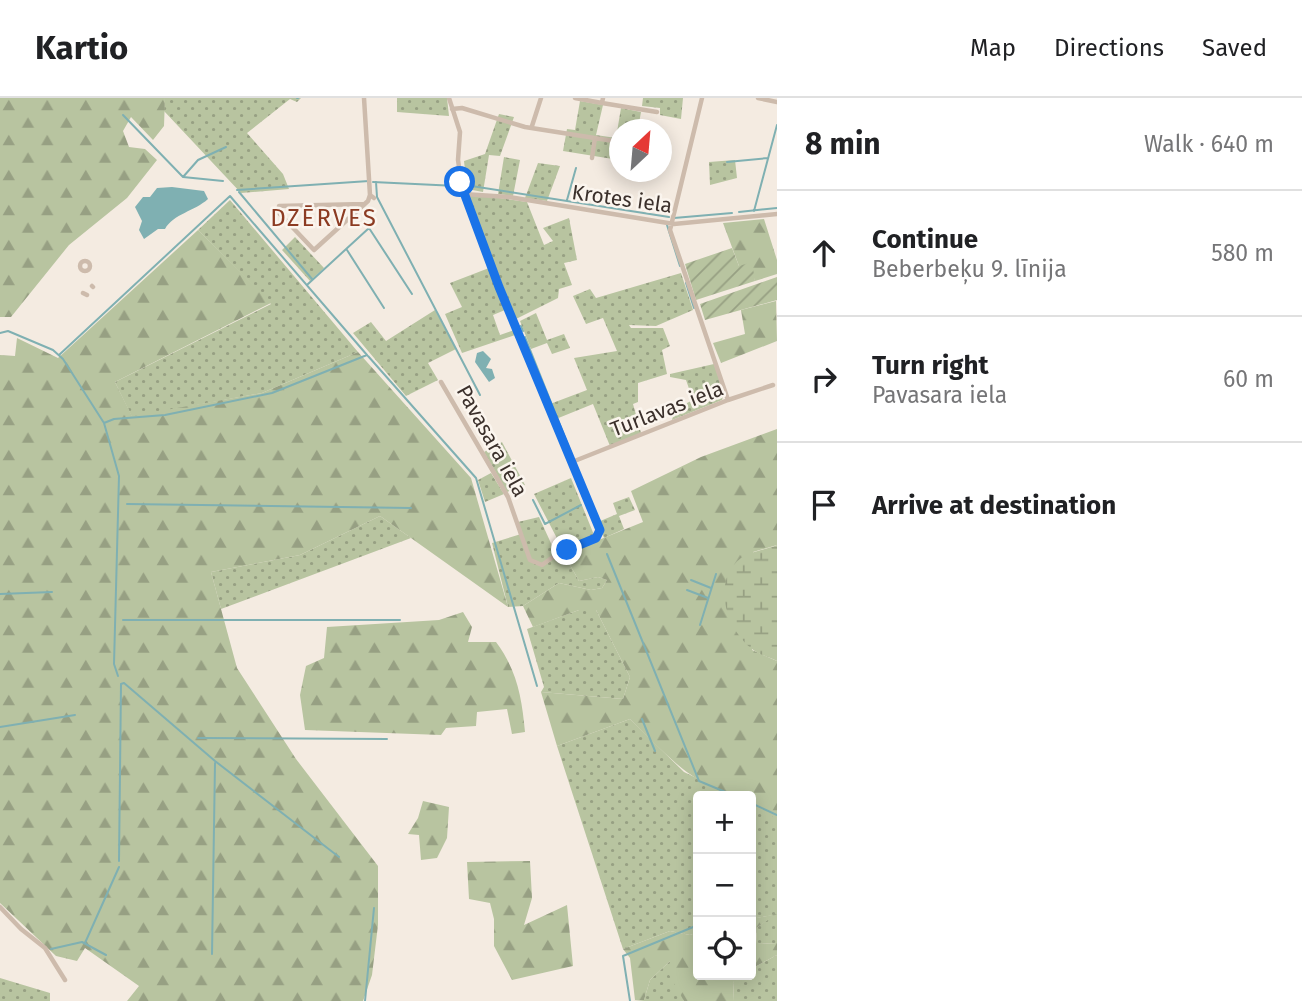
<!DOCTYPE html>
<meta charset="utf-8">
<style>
:root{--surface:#fff;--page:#f2f2f2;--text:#202124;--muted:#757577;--line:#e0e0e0}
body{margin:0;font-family:"Fira Sans",sans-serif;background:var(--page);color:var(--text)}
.controls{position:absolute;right:21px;bottom:21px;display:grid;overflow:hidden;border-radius:7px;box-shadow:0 4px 18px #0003}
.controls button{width:63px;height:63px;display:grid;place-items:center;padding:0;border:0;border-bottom:2px solid var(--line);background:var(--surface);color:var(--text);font:35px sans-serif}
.compass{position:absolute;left:609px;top:21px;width:63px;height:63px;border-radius:50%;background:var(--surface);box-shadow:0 4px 18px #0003;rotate:26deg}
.stop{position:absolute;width:21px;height:21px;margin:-16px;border:5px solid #1a73e8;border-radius:50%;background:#fff}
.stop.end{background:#1a73e8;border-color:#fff;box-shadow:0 2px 7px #0008}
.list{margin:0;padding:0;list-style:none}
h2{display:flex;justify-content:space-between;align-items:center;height:91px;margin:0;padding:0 28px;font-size:30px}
h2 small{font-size:23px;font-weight:400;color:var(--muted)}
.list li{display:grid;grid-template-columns:46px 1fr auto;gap:21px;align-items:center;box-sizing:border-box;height:126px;padding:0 28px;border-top:2px solid var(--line)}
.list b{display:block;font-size:26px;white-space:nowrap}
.list p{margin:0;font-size:23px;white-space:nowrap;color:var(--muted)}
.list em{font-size:23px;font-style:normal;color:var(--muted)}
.icon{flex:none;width:38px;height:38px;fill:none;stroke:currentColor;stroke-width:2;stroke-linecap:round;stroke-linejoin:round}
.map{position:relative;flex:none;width:777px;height:903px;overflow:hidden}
header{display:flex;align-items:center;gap:42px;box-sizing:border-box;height:98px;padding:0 35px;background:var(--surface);border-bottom:2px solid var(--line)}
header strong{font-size:33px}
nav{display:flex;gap:38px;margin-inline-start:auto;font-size:24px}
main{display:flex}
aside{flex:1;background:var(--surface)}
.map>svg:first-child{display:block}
.grass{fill:url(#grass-dots)}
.forest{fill:url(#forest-firs)}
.wetland{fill:url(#wetland-marsh)}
.garden{fill:url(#garden-furrows)}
.water{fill:#7fb0b2}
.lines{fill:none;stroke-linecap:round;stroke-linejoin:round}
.stream{stroke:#7fb0b2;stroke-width:2}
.street{stroke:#cdbbac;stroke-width:4.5}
.route{stroke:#1a73e8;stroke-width:9}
.labels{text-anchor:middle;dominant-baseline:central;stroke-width:5;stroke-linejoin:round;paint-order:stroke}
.street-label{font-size:21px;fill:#3b302b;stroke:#fbf5ee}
.quarter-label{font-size:24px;letter-spacing:2px;fill:#8c3b22;stroke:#fbf5ee}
</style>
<header>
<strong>Kartio</strong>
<nav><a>Map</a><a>Directions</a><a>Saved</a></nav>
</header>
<main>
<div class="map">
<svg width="777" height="903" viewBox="0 0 777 903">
<defs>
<pattern id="grass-dots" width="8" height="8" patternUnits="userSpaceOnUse" patternTransform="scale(1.75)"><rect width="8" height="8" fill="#b8c4a0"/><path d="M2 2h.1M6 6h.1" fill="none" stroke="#97a083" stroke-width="1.8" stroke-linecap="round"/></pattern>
<pattern id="forest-firs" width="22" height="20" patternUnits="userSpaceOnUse" patternTransform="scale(1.75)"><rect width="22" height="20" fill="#b8c4a0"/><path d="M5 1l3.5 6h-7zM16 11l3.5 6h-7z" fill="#97a083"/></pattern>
<pattern id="wetland-marsh" width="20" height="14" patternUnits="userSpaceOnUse" patternTransform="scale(1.75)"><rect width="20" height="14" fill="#b8c4a0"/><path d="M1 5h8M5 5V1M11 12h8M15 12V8" fill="none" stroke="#97a083"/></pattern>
<pattern id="garden-furrows" width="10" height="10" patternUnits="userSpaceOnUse" patternTransform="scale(1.75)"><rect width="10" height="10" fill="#b8c4a0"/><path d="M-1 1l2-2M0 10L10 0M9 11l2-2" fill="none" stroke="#97a083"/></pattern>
</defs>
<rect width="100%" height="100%" fill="#f4ebe1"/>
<path class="grass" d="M165,0H301L297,4L290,1L247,35L283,76L289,91L241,95L164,13Z
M397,0H447L449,18L397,14Z
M643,0H683L681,21L660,17V10L642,8Z
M580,3L603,7L596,37L616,40L621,10L641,14L638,31L620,32L619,62L563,53L567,31L575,32Z
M499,16L514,19L500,58L489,57L483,94L467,91L464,63L485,56Z
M504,59L520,62L513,98L498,96Z
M735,62L737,80L710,87L709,64Z
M538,65L560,68L547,103L525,100Z
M472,96L527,104L544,147L553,143L543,130L569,120L577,162L564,165L572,187L559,191L558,200L516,221L467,97Z
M230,102L358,254L262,295L132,319L115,284L271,206L198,132Z
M295,139L324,170L310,183L282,152Z
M489,170L505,212L493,217L500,237L514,232L515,237L462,255L445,216L462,209L450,185Z
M681,175L693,212L656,228L629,227L631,230H663L670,248L662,252L667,276L638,285V304L633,306L641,335L610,348L593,306L556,321L550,306L587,292L574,260L617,253L603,220L586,226L573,198L590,191L596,200Z
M435,212L456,251L428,265L438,282L406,298L353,235L371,224L386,243Z
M536,215L547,242L564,236L570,250L552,256L547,245L531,251L520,223Z
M714,266L724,295L722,302L672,322L675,311L693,302L686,282L670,279V276Z
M502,344L525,387L507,394L484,354Z
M491,375L504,396L485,404L478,382Z
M571,380L594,437L562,450L534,396Z
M629,399L635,412L619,418L624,431L604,440L598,424L617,416L613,405Z
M380,418L411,440L221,511L211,474L300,457Z
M539,419L555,454L564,456L579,483L598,479L607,482L602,490L591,492L559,485L523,508L508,509L492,445L521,436L518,424Z
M579,512H596L630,579L623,601L541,594L544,589L527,531Z
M630,621L684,674L734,698H698V834L690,837L670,833L623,851L557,648Z
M751,707L777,720V845L757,846L756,830L774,817L751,821Z
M777,857V903H734L733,882L741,877H751V871Z
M670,863L684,903H633L644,902L650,882Z
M0,880L50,895V903H0Z"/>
<path class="forest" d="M0,0H165L164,28L153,42L131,19L123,33L129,49L145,51L157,62L127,100L69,147L11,219H0Z
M764,121L777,162V176L755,183L753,177L739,168L723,125Z
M198,132L271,205L115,284L132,318L262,295L358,254L471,380L508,509L380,418L300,457L211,474L237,570L296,661L378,768V827L372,877L363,903H127L139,888L85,850L77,863L56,858L0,805V257L15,258L17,240L58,260Z
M776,203L777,243L721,265L713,245L745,236L741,212Z
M777,331V447L753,454L752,552L777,563V721L751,708V698C700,698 664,654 630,621L557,648L541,594L623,601L630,579L596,512H579L533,529L523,508L559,485L591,492L602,490L607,482L598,479L579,483L564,456L643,424L631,393L701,359Z
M463,514L472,529L468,544H496C517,572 522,600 525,634L512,636L507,611L477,614L476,628L446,630L441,637L305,632L300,597L306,568L324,560L327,529L439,522Z
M423,703L449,709L447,740L437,760L421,762L419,737L408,736L418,720Z
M530,763L532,800L524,827L567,807L573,868L512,882L494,848V821L490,805L469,801L467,764Z
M777,816L756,830L757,846L777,845V857L751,871V821Z
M670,833L690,837L698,834V877H741L733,882L734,903H684L668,875L670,863L650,882L644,902H635L630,860L623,851Z"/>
<path class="wetland" d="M777,447V563C769,559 759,557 752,551C726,531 711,483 741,460C751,453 765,452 777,447Z"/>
<path class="garden" d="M732,150L739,168L752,164L755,183L696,202L685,166Z
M777,179V202L705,222L700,206Z"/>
<path class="water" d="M172,89L204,93L208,101C195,113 173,116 165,131H158L144,141L139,132L142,123L135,109L143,99H150L157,90Z
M483,253L491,261L486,270L492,271L495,280L489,284L475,264L477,255Z"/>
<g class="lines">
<path class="stream" d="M297,0H298
M123,17L183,79L223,83
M727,64L768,60
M183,79L198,62L226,49
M373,84L457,88
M376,84L377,99L480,297
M465,87L669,119
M237,92L369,83
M239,94L312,181
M567,102L576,70
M754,113L777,27
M739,114L777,110
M674,120L732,115
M667,127L680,168
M347,152L384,210
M686,185L694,210
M308,186L369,130L412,196
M521,228L523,233
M0,235L8,233L53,252L63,261L104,325L119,378L114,566L118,578
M525,239L572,357
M59,257L230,98L367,257L272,295L165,317L114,321L104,325
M368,258L476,380L537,588
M533,402L545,426L581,407
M127,406L411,410
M607,456L699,683L735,698
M691,482L711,490
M687,492L708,500
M0,496L52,494
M123,522H400
M700,527L716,476
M642,621L655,653
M0,629L75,617
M198,640L387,641
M751,705L777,717
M119,763L121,586L124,585L215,663L339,759
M85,845L119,769
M51,851L82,844L106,857
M212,856L215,665
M365,903L374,810
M630,903L623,858L698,827"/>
<path class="street" d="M364,0L370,97L374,100
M575,0L602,5L603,0
M702,0L670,132L728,302
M758,0L777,4
M602,5L657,14
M452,11L462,10L525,29L620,44
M532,28L541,0
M592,60L595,40
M463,96L509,99L674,126L777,116
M364,106L279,108L278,114L314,152L368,103L370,97
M80 168a5 5 0 1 1 10 0a5 5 0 1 1-10 0Z
M92,188L93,189
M83,195L87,197
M441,284L508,399L530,462L542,467L557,456L596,440L600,432L463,96L458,62L460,34L449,0
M572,364L728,302L773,287
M0,809L21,831L45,850L65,882"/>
</g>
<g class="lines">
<path class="route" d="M460,84L499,189L600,432L596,440L567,452"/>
</g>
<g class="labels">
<g class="street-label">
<text transform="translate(622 101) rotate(8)">Krotes iela</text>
<text transform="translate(667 311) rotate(-21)">Turlavas iela</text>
<text transform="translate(492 343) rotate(61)">Pavasara iela</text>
</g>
<g class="quarter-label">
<text x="324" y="120">DZĒRVES</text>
</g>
</g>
</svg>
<div class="controls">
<button>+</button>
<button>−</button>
<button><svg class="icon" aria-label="locate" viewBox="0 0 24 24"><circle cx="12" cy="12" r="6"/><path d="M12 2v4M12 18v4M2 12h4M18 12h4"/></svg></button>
</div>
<svg class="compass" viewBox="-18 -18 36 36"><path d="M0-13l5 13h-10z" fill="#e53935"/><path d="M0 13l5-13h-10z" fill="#757577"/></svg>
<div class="stop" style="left:460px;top:84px"></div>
<div class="stop end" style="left:567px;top:452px"></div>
</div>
<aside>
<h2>8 min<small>Walk · 640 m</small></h2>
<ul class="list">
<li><svg class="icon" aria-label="ahead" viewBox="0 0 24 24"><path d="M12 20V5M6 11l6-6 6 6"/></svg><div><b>Continue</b><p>Beberbeķu 9. līnija</p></div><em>580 m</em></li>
<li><svg class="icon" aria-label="right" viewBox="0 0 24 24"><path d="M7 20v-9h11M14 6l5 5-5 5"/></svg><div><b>Turn right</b><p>Pavasara iela</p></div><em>60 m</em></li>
<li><svg class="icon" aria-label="arrive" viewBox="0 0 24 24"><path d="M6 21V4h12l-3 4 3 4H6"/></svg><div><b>Arrive at destination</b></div></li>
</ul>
</aside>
</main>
